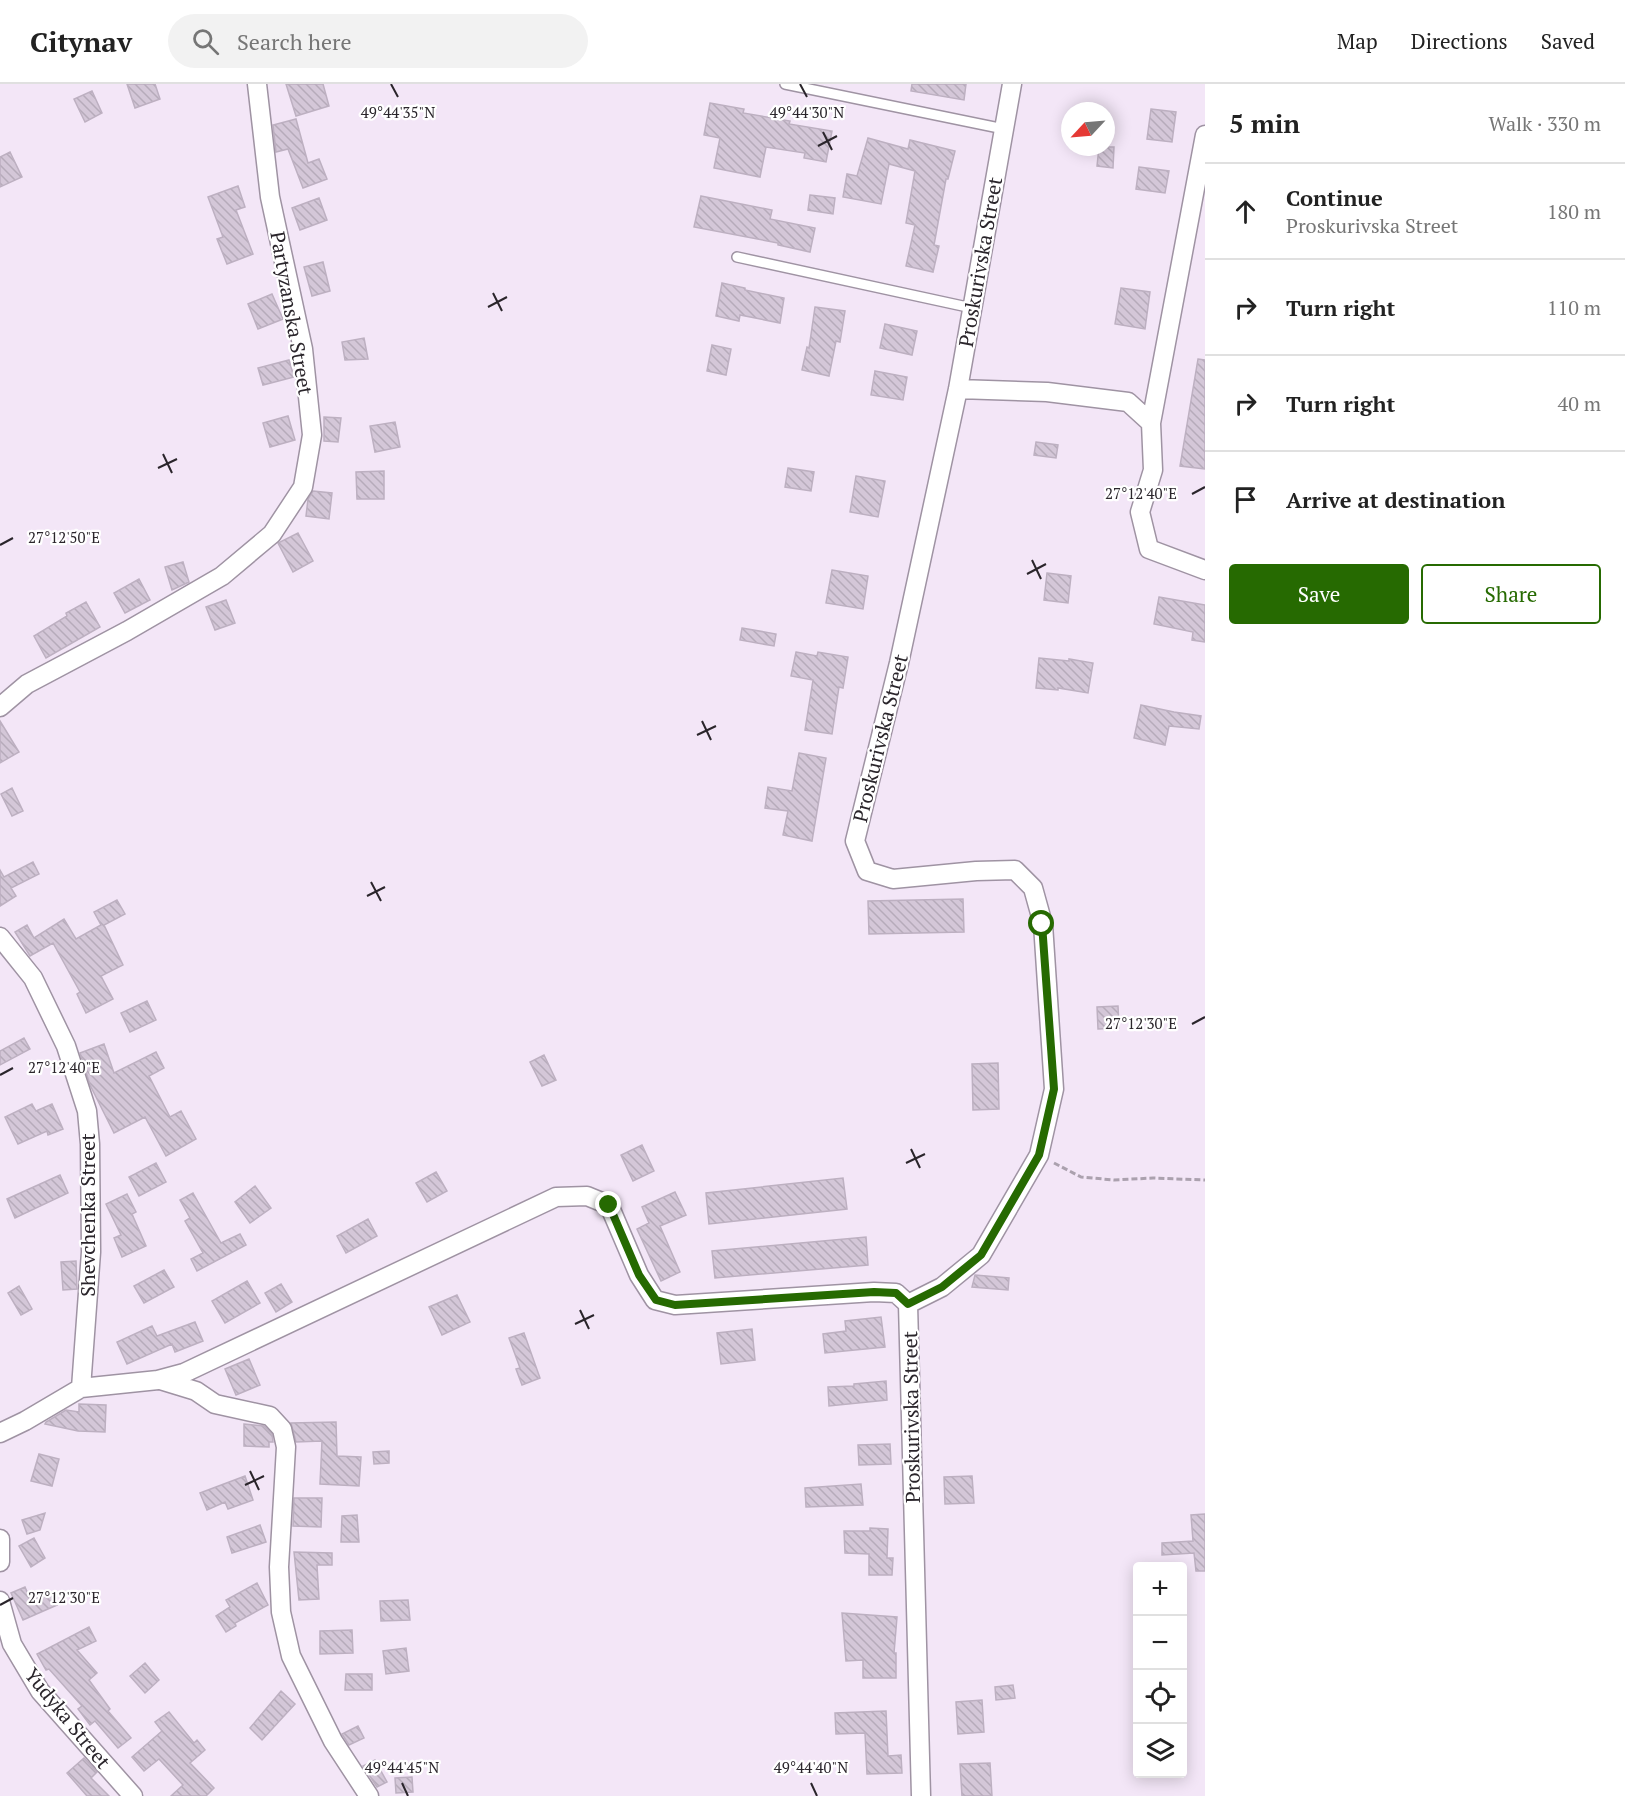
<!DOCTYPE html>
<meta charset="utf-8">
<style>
:root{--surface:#fff;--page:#f2f2f2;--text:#222;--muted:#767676;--line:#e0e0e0;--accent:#266a01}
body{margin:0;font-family:"PT Serif",serif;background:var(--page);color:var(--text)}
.controls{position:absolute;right:18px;bottom:18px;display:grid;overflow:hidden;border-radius:6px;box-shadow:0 3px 15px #0003}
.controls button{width:54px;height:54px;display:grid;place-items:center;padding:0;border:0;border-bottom:2px solid var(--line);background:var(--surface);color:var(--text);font:30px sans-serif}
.compass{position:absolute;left:1061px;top:18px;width:54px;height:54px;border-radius:50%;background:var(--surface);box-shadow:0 3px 15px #0003;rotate:244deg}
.stop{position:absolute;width:18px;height:18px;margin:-14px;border:4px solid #266a01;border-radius:50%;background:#fff}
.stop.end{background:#266a01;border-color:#fff;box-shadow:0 2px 6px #0008}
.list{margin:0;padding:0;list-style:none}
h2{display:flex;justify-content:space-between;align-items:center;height:78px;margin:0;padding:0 24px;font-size:26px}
h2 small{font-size:20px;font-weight:400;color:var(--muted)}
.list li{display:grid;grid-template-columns:39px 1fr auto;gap:18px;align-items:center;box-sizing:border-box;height:96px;padding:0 24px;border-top:2px solid var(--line)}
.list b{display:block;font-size:22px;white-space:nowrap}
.list p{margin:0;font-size:20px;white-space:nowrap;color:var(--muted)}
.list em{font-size:20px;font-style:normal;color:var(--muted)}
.actions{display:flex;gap:12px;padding:18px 24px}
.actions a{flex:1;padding:14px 0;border:2px solid var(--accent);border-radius:6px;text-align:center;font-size:21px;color:var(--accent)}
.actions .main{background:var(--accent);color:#fff}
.icon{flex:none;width:33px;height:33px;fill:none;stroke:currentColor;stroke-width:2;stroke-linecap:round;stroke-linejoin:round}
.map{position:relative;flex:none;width:1205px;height:1712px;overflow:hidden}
header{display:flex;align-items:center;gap:36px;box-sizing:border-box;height:84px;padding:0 30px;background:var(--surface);border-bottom:2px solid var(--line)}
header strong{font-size:28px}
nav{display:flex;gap:33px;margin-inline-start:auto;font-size:21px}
.search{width:420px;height:54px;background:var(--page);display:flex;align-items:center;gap:15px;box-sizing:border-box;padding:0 21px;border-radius:33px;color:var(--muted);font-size:22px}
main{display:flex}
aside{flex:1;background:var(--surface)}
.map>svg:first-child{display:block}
.building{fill:url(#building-back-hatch);stroke:#bdb0c1;stroke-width:1.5}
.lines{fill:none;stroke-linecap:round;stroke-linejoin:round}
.service-casing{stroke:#9f93a3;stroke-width:12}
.minor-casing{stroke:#9f93a3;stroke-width:21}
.path{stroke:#aba1ae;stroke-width:3;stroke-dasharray:6 3;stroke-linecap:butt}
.service{stroke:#fff;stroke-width:9}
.minor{stroke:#fff;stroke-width:18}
.route{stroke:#266a01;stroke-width:8}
.ticks{fill:none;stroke:#2a252b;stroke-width:2}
.labels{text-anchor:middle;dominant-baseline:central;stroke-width:4.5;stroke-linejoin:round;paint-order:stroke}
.street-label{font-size:20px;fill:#2a252b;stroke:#fff}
.ticks-label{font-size:15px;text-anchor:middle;fill:#2a252b;stroke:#fff;stroke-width:4.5;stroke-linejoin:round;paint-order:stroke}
</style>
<header>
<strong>Citynav</strong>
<div class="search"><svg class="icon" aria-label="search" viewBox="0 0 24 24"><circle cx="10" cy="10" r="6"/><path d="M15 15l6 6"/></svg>Search here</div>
<nav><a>Map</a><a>Directions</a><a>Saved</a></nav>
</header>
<main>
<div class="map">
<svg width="1205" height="1712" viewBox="0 0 1205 1712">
<defs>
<pattern id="building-back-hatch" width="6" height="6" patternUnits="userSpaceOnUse" patternTransform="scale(1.5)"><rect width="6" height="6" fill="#d4c7d8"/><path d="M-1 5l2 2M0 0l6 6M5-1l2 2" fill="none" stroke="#b6abba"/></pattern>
</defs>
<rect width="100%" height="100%" fill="#f3e6f7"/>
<path class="building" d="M127,0H155L160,15L135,24Z
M286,0H323L329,22L296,32Z
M912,0H966L964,16L911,7Z
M92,7L102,29L85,38L74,15Z
M710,19L744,25L743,29L790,37L789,40L832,47L826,78L804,74L805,69L766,63L760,93L714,84L720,54L704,51Z
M1151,25L1176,28L1172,58L1147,55Z
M296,35L308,79L319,75L327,95L303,104L288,65L276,68L273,41Z
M868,54L908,65L910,56L955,67L948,95H946L934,161L939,162L933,188L906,182L915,141L906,139L915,87L889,80L881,120L843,113L847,90L857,92Z
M1099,63H1114L1113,84L1097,82Z
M10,68L22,93L0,103V73Z
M1139,83L1169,87L1165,109L1136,105Z
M238,102L245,123L236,126L253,170L227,180L217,155L223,153L208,113Z
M810,111L835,114L833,130L808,126Z
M701,112L772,126L770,135L815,144L810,168L778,161V159L694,143Z
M319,114L327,136L300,146L292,124Z
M323,178L330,207L312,212L304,183Z
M722,199L745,204V206L784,214L780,239L740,231L739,237L716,232Z
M1121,204L1150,208L1145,245L1115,240Z
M272,210L283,235L258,245L248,220Z
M815,223L845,227L840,258L836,257L829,292L802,286L807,263L809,264Z
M885,240L917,247L912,271L880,264Z
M364,254L368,275L345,276L342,258Z
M712,261L731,265L726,291L707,287Z
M1198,275L1205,276V385L1180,382Z
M289,276L294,293L263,301L258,284Z
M875,287L907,293L903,316L871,311Z
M288,332L295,356L270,363L263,339Z
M324,333L341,334L338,358L324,357Z
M395,338L400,363L375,368L370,342Z
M1036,358L1058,361L1056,374L1034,371Z
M788,384L814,388L811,407L785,403Z
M384,387V415H357L356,388Z
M856,392L885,397L878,433L850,428Z
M313,407L332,409L329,435L306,432L308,415Z
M298,449L313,477L293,488L278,459Z
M183,478L189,498L172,506L165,483Z
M832,486L868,492L863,525L826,519Z
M1047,489L1071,492L1068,519L1044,516Z
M139,495L150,516L125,529L114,509Z
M1159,513L1205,521V558L1192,556L1193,548L1154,540Z
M226,516L235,539L215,546L206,523Z
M86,518L100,543L46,574L34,552L67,532L66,529Z
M742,544L776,550L774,562L740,556Z
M796,568L817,572L818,568L848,573L843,604L839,603L832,650L805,646L813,596L791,592Z
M1039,574L1069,577V575L1093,579L1088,609L1058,604V606L1036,604Z
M1141,621L1174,628L1201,632L1199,645L1169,642L1165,661L1134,654Z
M0,637L19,668L0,679Z
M799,669L826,674L812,757L783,751L788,727L765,724L768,703L792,707Z
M12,704L23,727L12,732L1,710Z
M33,778L39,790L11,804L16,812L0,822V786L4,793Z
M963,815L964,848L869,850L868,817Z
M117,816L125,830L104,841L123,881L101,892L113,915L86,929L77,910L80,908L53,859L30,872L15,848L27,841L34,854L64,835L76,855L101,841L94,828Z
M147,917L156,936L130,948L121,929Z
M1118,922L1119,944L1098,945L1097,923Z
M24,954L30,965L0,981V967Z
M104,960L114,989L156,968L164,984L149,992L170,1033L181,1027L196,1055L166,1072L145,1033L114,1049L90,1001L80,969Z
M544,971L556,996L542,1002L530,978Z
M998,979L999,1025L973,1026L972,980Z
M32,1020L36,1027L52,1020L63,1045L48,1051L47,1047L18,1060L5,1033Z
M642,1061L654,1087L633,1097L621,1071Z
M156,1079L166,1098L139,1112L129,1093Z
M436,1088L447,1107L427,1118L416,1099Z
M60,1091L68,1109L15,1134L7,1115Z
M843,1094L847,1125L709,1140L706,1109Z
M255,1102L271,1124L250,1139L235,1118Z
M675,1108L686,1131L660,1142L680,1188L661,1197L637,1145L649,1139L642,1123Z
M193,1109L221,1159L240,1150L246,1161L197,1187L191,1175L203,1169L185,1137L190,1134L180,1116Z
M127,1110L136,1128L132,1130L146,1162L122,1173L114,1154L121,1151L106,1120Z
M368,1135L377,1152L346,1169L337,1152Z
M866,1153L868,1181L715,1194L712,1167Z
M76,1177L77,1205L63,1206L61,1178Z
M164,1186L174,1203L144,1219L134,1202Z
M975,1191L1009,1194L1008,1206L972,1203Z
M247,1197L260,1219L225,1239L212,1217Z
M281,1200L292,1218L276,1228L265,1209Z
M19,1202L32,1225L21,1231L8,1209Z
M457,1211L470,1238L442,1251L429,1223Z
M881,1233L885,1263L825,1269L823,1250L846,1247L845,1237Z
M195,1238L203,1257L175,1268L172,1260L127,1280L117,1258L152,1242L157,1252Z
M752,1245L755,1276L721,1280L717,1249Z
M524,1249L540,1294L522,1301L516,1285L520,1284L509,1254Z
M249,1275L260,1301L236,1311L225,1285Z
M886,1297L887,1316L829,1322L828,1303L854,1302V1300Z
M79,1320L106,1321L105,1348L78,1347L45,1340L46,1338L66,1326L79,1328Z
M336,1338L337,1372L361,1373L359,1402L320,1400L322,1357L296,1358L291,1339Z
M244,1340L264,1342L272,1350L273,1358H269V1363L244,1362Z
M890,1360L891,1380L859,1381L858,1361Z
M389,1367V1379L374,1380L373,1368Z
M39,1370L59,1375L52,1402L31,1397Z
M245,1392L253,1416L228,1425L225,1418L207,1426L200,1409Z
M972,1392L974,1419L945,1420L944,1393Z
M861,1400L863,1421L806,1423L805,1404Z
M294,1414H322L321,1443L293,1442Z
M45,1429L40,1446L27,1450L22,1436Z
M1205,1430V1487H1196L1194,1469L1162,1471V1459L1193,1457L1191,1431Z
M357,1431L359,1458H341L342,1432Z
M260,1441L266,1458L232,1469L227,1453Z
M870,1444L888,1445L887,1474H893L892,1491H869V1470L845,1469L844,1447H870Z
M34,1454L45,1474L31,1483L19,1462Z
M294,1468L332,1469V1481H317L319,1515L299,1516Z
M257,1499L268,1521L235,1539L236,1542L226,1548L216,1532L230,1523L226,1516Z
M25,1503L31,1517L52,1508L57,1521L23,1536L11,1509Z
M408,1516L410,1536L381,1537L380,1517Z
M842,1529L897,1533L894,1569H896V1594H863V1576L846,1577Z
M89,1543L96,1557L77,1566L97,1589L89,1596L110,1625L108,1627L131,1654L118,1664L95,1637L90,1641L78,1625L82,1622L49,1585L46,1586L37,1570Z
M352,1546L353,1569L320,1570V1547Z
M406,1564L409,1587L386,1590L383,1567Z
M145,1579L159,1596L145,1609L130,1592Z
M346,1590H372V1606H345Z
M1013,1601L1015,1614L996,1616L995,1603Z
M281,1607L295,1620L262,1656L250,1644Z
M982,1616L984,1648L958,1650L956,1618Z
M886,1627L888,1672L901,1671L902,1689L867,1690L865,1649L836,1650L835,1629Z
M169,1628L194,1659L197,1656L205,1666L190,1679L214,1704L206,1712H171L183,1701L159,1675L144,1687L132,1673L162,1647L155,1638Z
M358,1642L364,1654L349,1661L342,1650Z
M84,1674L97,1688L91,1694L109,1712H87L67,1689Z
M375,1676L387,1698L377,1703L363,1682Z
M990,1679L992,1712H962L960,1680Z
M412,1693L413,1708L396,1709L395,1694Z"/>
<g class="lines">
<g class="service-casing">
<path id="service" d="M785,0L1004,45
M737,173L972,224"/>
</g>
<g class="minor-casing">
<path id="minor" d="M958,305L1047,308L1128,318L1151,339L1153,386L1140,428L1149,465L1205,486
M1151,339L1205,51
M0,623L27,600L127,547L222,492L272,450L303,403L312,351L303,265L270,113L257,0
M0,853L33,894L66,962L87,1027L90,1060L91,1168L81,1304L25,1337L0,1349
M160,1296L196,1307L215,1320L270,1332L282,1345L286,1363L279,1483L281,1528L291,1572L333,1657L369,1712
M81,1304L158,1296L184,1289L556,1113L587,1112L609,1121L639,1191L655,1216L675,1221L874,1208L896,1209L908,1220
M0,1455V1478
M0,1517L12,1560L40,1607L133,1712
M921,1712L908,1220L942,1203L981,1171L1039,1071L1054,1005L1043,840L1033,804L1015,786L976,787L893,795L867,787L855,757L899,579L958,305L1012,0"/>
</g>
<path class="path" d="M1054,1079L1081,1093L1114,1096L1153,1094L1205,1096"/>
<use href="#service" class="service"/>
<use href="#minor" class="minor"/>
</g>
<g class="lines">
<path class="route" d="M609,1121L639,1191L656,1216L675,1221L874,1208L896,1209L908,1220L942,1203L981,1171L1039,1071L1054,1005L1042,840"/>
</g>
<path class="ticks" d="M391,0L398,13M800,0L807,13M823,48L832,66M818,62L837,52M493,209L502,227M488,223L507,213M163,370L172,389M158,384L177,375M1192,410L1205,403M0,461L13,454M1032,476L1041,495M1027,490L1046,480M702,637L711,656M697,651L716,642M371,798L381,817M367,812L385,803M1192,940L1205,933M0,991L13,984M911,1065L920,1084M906,1079L925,1070M580,1226L589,1245M575,1240L594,1231M250,1387L259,1406M245,1401L264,1392M0,1521L13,1514M402,1699L408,1712M811,1699L817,1712"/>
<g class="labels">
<g class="street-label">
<text transform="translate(980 178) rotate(-80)">Proskurivska Street</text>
<text transform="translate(292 229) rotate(80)">Partyzanska Street</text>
<text transform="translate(880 654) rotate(-76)">Proskurivska Street</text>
<text transform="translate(87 1131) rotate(-90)">Shevchenka Street</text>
<text transform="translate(911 1333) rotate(-91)">Proskurivska Street</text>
<text transform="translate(68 1634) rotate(51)">Yudyka Street</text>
</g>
</g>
<g class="ticks-label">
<text x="398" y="34">49°44'35"N</text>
<text x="807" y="34">49°44'30"N</text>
<text x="1141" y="415">27°12'40"E</text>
<text x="64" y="459">27°12'50"E</text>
<text x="1141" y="945">27°12'30"E</text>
<text x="64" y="989">27°12'40"E</text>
<text x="64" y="1519">27°12'30"E</text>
<text x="402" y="1689">49°44'45"N</text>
<text x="811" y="1689">49°44'40"N</text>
</g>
</svg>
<div class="controls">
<button>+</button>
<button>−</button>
<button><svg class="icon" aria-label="locate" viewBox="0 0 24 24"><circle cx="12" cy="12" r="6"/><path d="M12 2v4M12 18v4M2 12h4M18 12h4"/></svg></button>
<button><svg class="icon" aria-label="layers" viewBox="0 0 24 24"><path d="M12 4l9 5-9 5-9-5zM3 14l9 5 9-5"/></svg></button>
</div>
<svg class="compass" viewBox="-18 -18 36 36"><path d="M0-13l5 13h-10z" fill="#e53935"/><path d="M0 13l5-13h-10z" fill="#767676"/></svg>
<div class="stop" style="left:1042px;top:840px"></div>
<div class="stop end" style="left:609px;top:1121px"></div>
</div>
<aside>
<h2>5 min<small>Walk · 330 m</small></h2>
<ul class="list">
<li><svg class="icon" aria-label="ahead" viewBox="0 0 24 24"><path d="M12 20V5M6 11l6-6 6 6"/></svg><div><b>Continue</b><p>Proskurivska Street</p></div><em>180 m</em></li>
<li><svg class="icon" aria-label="right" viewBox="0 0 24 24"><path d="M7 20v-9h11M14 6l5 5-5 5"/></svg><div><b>Turn right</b></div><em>110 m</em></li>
<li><svg class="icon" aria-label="right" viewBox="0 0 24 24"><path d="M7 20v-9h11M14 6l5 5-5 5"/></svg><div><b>Turn right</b></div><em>40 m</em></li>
<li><svg class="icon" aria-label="arrive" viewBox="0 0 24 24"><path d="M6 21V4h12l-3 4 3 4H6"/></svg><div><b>Arrive at destination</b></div></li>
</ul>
<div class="actions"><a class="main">Save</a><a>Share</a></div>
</aside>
</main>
